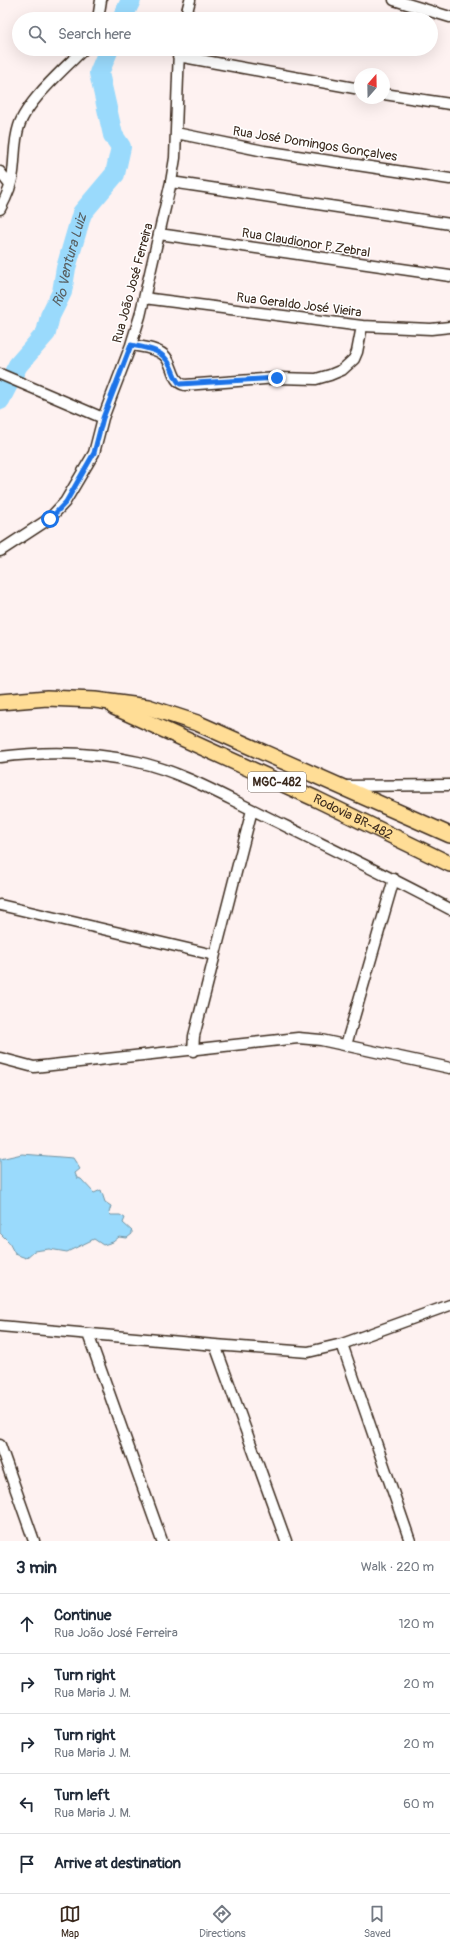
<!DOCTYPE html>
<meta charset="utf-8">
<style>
:root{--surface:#fff;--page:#f2f2f3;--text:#1f2937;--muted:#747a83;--line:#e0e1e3;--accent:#3b2a1e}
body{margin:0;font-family:Pangolin,sans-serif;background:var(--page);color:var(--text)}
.compass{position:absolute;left:354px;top:68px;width:36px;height:36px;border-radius:50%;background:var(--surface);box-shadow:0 4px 16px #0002;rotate:20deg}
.stop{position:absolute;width:12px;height:12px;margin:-9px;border:3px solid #1a73e8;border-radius:50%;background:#fff}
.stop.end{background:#1a73e8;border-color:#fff;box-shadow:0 1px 4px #0008}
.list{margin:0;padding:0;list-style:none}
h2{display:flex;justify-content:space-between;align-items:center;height:52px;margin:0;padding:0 16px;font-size:17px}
h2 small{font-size:13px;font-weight:400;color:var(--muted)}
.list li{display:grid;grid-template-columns:26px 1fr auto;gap:12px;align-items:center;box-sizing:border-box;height:60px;padding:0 16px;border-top:1px solid var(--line)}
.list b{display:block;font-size:15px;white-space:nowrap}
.list p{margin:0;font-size:13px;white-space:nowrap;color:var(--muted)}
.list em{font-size:13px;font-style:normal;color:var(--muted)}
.icon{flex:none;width:22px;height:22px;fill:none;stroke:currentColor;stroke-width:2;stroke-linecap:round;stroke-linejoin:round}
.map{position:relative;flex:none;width:450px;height:1541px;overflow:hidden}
.search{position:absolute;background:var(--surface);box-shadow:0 4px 16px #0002;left:12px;right:12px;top:12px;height:44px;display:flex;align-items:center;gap:10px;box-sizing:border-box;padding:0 14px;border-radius:22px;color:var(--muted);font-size:15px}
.sheet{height:352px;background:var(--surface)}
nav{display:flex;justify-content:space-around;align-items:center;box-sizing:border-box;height:56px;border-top:1px solid var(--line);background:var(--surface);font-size:11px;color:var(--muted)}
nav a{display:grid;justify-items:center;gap:2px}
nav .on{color:var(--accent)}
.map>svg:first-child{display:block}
.water{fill:#9adafc;stroke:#7494a3}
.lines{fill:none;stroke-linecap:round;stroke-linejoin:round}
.river{stroke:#9adafc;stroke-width:20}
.minor-casing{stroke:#3b2a1e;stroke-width:13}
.highway-casing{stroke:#3b2a1e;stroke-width:18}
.minor{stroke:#fff;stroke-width:10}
.highway{stroke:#ffdd96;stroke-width:15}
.route{stroke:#1a73e8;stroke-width:5}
.labels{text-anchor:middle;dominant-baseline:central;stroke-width:3;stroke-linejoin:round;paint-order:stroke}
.shield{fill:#fff;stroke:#766a62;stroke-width:1}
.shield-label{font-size:12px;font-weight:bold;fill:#3b2a1e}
.street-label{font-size:13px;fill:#3b2a1e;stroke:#fff}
.water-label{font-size:14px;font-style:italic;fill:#585f61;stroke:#fff}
</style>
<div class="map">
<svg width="450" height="1541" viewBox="0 0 450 1541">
<rect width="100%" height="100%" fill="#fef2f1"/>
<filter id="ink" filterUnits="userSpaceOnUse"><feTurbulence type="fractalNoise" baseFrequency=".025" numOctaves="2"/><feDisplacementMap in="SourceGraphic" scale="8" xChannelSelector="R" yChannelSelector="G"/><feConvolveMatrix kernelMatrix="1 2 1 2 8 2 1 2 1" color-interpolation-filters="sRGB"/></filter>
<g filter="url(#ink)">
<path class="water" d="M22,1154L73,1158L80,1169L75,1173L77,1178L81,1179L94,1193L101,1190L105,1202L111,1206L109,1213L111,1215H120L125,1218L123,1223L132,1231V1234L127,1238L119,1237L113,1242L103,1245L94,1239L67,1252L49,1249L34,1251L26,1258L15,1254L8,1241L0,1233V1159Z"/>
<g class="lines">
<g class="river">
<path d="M122,19L131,0"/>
<path id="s1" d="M0,400L18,365L46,333L50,316L62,292L66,268L82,213L115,174L121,147L113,135L99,73L109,49"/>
</g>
<g class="minor-casing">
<path id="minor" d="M394,0L450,17
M98,19L101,0
M185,19L190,0
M178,56L360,89
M384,94L450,104
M176,133L264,151L450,179
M0,172L10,185
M171,182L450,224
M0,209C6,198 12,184 13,172C15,156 14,141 19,126C27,101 65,68 84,49
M159,234L450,276
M144,298L362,326L431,329L450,327
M131,345C141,347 156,348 164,355C174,364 171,382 185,385L277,378L316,379L330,375L342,370L354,359L357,352L362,326
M0,374L103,418
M0,551L49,519L65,502L94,453L103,418L131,345L140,316L171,182L175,158L179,49
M0,757C46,751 93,752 138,762C182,772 221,795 261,814C324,845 388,876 450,909
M345,786L450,785
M0,905L214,955
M346,1045L394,879
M193,1051L194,1036L252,810
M0,1058L34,1067L298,1038L321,1040L450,1068
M0,1326L215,1345L308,1352L342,1344L450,1305
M88,1334L162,1541
M342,1344L410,1541
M215,1345L286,1541
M0,1445L34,1541"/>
</g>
<g class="highway-casing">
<g id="highway">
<path d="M0,702L47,698L95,700L148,707L197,723L450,835"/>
<path id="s2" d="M114,707L316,799L450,864"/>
</g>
</g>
<use href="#minor" class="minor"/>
<use href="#highway" class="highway"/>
</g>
</g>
<g class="lines" filter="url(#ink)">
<path class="route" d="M50,519L66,502L94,453L103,418L131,345C148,348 164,350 171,367C174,373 175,379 180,384L277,378"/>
</g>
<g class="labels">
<rect class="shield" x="248" y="772" width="58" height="20" rx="3"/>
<g class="shield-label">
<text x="277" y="782">MGC-482</text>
</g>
<g class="street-label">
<text transform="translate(315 144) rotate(9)">Rua José Domingos Gonçalves</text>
<text transform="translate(306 243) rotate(9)">Rua Claudionor P. Zebral</text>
<text transform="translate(133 283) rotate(-75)">Rua João José Ferreira</text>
<text transform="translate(299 305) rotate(7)">Rua Geraldo José Vieira</text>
<text stroke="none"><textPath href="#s2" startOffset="263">Rodovia BR-482</textPath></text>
</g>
<g class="water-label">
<text stroke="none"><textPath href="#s1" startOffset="159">Rio Ventura Luiz</textPath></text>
</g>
</g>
</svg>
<svg class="compass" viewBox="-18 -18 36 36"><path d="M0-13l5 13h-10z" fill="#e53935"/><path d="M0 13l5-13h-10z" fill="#747a83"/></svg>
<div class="stop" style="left:50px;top:519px"></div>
<div class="stop end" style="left:277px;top:378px"></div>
<div class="search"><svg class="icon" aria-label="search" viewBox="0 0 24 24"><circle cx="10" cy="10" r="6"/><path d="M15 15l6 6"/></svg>Search here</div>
</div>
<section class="sheet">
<h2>3 min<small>Walk · 220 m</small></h2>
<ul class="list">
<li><svg class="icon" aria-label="ahead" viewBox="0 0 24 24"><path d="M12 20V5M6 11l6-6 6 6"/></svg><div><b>Continue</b><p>Rua João José Ferreira</p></div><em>120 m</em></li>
<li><svg class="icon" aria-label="right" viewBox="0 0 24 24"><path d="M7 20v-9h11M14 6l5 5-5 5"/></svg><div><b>Turn right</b><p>Rua Maria J. M.</p></div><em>20 m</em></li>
<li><svg class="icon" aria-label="right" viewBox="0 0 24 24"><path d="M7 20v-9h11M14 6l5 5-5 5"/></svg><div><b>Turn right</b><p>Rua Maria J. M.</p></div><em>20 m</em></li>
<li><svg class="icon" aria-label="left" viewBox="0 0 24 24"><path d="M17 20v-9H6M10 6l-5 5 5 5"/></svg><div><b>Turn left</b><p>Rua Maria J. M.</p></div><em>60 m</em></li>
<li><svg class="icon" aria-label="arrive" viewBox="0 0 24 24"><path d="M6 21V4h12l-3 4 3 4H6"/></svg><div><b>Arrive at destination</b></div></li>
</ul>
</section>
<nav>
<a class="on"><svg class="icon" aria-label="map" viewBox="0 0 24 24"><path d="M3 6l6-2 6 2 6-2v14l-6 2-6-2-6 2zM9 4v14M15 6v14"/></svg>Map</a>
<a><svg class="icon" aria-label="directions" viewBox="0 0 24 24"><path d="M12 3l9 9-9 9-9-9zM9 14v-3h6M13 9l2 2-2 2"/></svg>Directions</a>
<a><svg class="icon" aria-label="saved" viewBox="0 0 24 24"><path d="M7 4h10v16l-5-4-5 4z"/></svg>Saved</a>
</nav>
